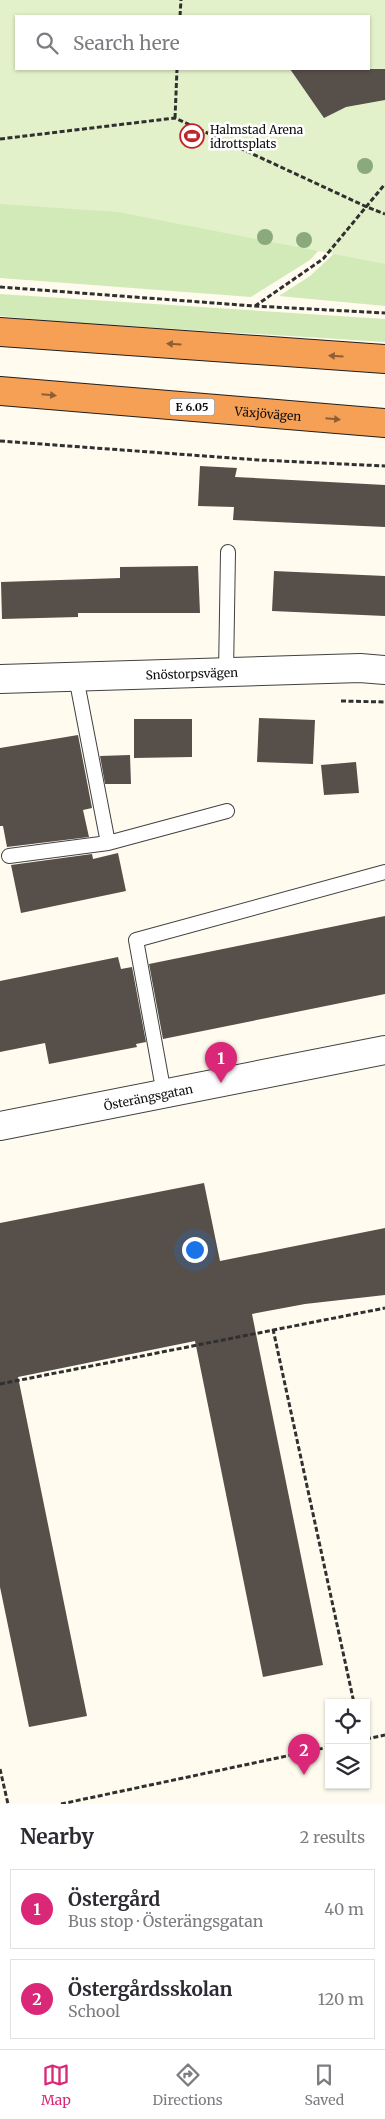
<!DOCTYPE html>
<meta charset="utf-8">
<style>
:root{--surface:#fff;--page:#f7f7f7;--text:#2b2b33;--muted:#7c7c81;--line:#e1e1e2;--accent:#db2777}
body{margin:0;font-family:Merriweather,serif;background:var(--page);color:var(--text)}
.controls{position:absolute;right:15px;bottom:15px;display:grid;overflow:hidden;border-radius:0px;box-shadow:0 1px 4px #0004}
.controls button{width:45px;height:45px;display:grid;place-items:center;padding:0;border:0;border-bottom:1px solid var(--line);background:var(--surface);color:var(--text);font:25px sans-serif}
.you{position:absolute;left:194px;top:1249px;width:18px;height:18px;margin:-12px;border:4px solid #fff;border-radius:50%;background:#1a73e8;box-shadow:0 0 0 8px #1a73e833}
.badge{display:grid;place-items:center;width:32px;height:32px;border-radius:50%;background:var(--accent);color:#fff;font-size:16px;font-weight:700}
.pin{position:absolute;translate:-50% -41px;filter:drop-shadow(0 1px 2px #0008)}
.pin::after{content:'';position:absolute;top:26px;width:18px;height:15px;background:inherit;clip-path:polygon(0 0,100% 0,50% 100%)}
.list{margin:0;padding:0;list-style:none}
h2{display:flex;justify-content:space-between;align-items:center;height:65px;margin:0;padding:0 20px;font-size:21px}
h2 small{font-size:16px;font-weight:400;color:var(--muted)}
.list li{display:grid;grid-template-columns:32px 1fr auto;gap:15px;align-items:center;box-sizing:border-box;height:80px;margin:0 10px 10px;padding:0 10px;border:1px solid var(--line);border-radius:0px}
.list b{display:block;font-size:19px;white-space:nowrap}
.list p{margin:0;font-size:16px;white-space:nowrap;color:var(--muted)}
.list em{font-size:16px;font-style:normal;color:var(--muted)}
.icon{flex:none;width:28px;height:28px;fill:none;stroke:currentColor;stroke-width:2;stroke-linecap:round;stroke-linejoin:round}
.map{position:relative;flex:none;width:385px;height:1804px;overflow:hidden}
.search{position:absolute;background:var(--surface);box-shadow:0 1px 4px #0004;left:15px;right:15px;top:15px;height:55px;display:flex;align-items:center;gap:12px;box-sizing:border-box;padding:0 18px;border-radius:0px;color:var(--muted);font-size:19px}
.sheet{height:245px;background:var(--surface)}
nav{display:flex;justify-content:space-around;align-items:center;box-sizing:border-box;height:70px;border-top:1px solid var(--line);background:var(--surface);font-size:14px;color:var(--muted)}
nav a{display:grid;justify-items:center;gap:2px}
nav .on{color:var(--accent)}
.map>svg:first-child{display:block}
.grass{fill:#d2eab8}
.pitch{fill:#e3f1ca;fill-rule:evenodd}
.building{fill:#574f4a}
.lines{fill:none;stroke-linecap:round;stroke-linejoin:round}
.lane-casing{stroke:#414141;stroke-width:16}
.street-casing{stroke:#414141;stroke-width:30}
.highway-casing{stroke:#1f1f1f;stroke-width:30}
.path{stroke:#303030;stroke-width:3;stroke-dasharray:5 2.5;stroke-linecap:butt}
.lane{stroke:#fff;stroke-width:14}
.street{stroke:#fff;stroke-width:28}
.highway{stroke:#f6a056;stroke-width:28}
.tree{fill:#8baa7c}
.oneway{fill:#8e5e36}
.labels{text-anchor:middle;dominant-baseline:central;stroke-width:5;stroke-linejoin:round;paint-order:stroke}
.shield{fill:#fff;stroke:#565656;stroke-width:1}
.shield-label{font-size:11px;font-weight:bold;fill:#0e0e0e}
.poi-label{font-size:12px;fill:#0e0e0e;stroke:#fff;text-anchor:start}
.street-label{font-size:12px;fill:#0e0e0e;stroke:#fff}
</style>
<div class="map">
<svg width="385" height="1804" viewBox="0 0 385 1804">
<rect width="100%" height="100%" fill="#fffcef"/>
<path class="grass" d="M0,170L353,213L310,260L251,297L0,278Z
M385,223V306L279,296L310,276L341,247Z
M0,294L385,319V342L63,322L0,316Z"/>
<path class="pitch" d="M0,0H385V264L118,212L0,204ZM16,16H369V69H16Z"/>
<path class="building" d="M290,69H385V100L346,107L324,118Z
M200,466L237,468L235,477L385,485V527L233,520L234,507L198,506Z
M198,566L200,613H78V617L2,619L1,582L120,578V567Z
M274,571L385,576V616L272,611Z
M259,718L315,720L313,764L257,762Z
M134,719H192V757L134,758Z
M78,735L92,808L83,810L89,837L7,847L3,826H0V748Z
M130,755L131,784H105L100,756Z
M356,762L359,793L324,795L321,765Z
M118,853L126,891L21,913L11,865L92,854L93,859Z
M385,916V994L163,1039L149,964Z
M118,957L121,969L132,967L146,1042L136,1044L137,1047L49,1064L45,1043L0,1052V981Z
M204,1183L220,1261L385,1228V1295L305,1304L252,1314L323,1665L263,1677L195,1341L18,1377L87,1716L29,1727L0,1587V1223Z"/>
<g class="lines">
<g class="lane-casing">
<path id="lane" d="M226,673L228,552
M108,843L227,811
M9,856L108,843L76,677
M164,1094L136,940L385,872"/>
</g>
<g class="street-casing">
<g id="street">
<path id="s1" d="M0,679L360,668L385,670"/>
<path id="s2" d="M0,1126L385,1050"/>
</g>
</g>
<g class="highway-casing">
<g id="highway">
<path d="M0,332L385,359"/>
<path id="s3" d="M0,391L385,423"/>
</g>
</g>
<path class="path" d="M180,16L181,0
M175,118L177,69
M0,139L175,118L367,207L385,214
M0,287L254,306L385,313
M255,306L323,259L385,184
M0,441L259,460L385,466
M341,701L385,702
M273,1329L354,1703
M0,1384L385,1308
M366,1739L385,1735
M0,1769L8,1804
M61,1804L329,1747"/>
<use href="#lane" class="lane"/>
<use href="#street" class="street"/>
<use href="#highway" class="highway"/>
</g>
<g class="tree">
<circle cx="365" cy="166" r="8"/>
<circle cx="265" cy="237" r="8"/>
<circle cx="304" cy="240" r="8"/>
</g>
<defs><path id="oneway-solid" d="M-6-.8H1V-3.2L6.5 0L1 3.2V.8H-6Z" transform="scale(1.25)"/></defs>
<g class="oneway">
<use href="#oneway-solid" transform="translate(174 344) rotate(-176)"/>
<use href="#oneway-solid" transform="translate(336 356) rotate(-176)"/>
<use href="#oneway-solid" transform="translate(49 395) rotate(5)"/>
<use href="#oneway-solid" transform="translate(333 419) rotate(5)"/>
</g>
<defs>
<g id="stadium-ring" transform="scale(1.25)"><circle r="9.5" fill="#fff" stroke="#c0242a" stroke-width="1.5"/><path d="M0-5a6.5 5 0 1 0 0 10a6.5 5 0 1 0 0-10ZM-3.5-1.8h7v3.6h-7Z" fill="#c0242a"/></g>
</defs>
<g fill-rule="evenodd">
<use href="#stadium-ring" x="192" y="136"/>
</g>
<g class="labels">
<rect class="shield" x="169.5" y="398.5" width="45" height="17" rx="4"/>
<g class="shield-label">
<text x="192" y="407">E 6.05</text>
</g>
<g class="poi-label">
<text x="210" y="129">Halmstad Arena<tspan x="210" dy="14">idrottsplats</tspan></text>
</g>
<g class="street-label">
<text stroke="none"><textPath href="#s3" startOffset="269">Växjövägen</textPath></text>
<text stroke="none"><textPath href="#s1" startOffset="192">Snöstorpsvägen</textPath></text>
<text stroke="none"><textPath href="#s2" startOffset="151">Österängsgatan</textPath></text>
</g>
</g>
</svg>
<div class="controls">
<button><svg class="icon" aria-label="locate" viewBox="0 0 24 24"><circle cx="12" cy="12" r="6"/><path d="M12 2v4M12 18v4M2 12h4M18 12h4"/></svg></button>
<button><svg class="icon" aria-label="layers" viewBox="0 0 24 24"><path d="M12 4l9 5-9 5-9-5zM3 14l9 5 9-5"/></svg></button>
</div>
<div class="you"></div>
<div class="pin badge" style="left:221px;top:1083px">1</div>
<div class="pin badge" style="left:304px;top:1775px">2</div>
<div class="search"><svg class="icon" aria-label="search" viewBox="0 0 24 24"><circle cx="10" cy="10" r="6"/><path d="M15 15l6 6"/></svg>Search here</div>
</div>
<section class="sheet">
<h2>Nearby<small>2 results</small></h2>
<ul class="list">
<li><span class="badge">1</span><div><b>Östergård</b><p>Bus stop · Österängsgatan</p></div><em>40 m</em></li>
<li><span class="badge">2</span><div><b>Östergårdsskolan</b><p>School</p></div><em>120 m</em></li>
</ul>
</section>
<nav>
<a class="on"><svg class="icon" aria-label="map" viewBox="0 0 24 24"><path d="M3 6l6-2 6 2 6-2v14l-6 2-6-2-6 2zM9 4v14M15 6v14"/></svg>Map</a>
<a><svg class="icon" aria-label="directions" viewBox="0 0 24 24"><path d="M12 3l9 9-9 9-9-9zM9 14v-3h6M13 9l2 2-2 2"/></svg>Directions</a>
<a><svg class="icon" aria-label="saved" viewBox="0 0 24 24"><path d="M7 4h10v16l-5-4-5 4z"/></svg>Saved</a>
</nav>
